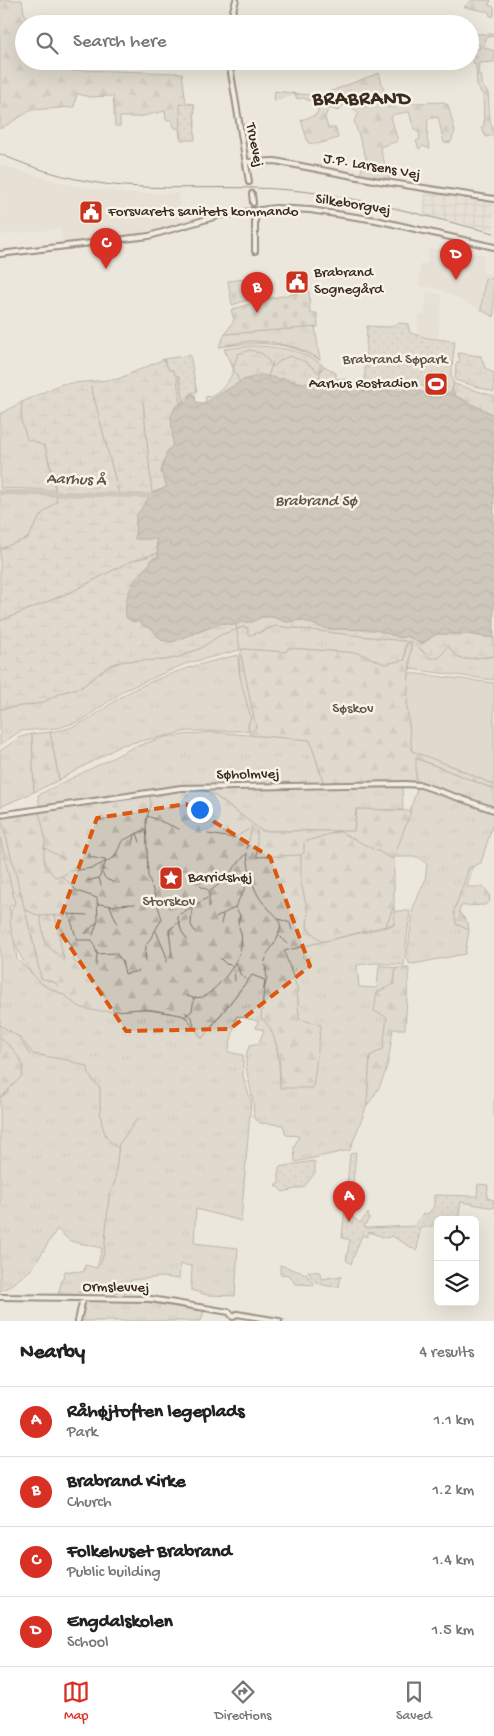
<!DOCTYPE html>
<meta charset="utf-8">
<style>
:root{--surface:#fff;--page:#f2f2f2;--text:#222;--muted:#767676;--line:#e0e0e0;--accent:#d93025}
body{margin:0;font-family:"Gochi Hand",sans-serif;background:var(--page);color:var(--text)}
.controls{position:absolute;right:15px;bottom:15px;display:grid;overflow:hidden;border-radius:8px;box-shadow:0 5px 20px #0002}
.controls button{width:45px;height:45px;display:grid;place-items:center;padding:0;border:0;border-bottom:1px solid var(--line);background:var(--surface);color:var(--text);font:25px sans-serif}
.you{position:absolute;left:199px;top:809px;width:18px;height:18px;margin:-12px;border:4px solid #fff;border-radius:50%;background:#1a73e8;box-shadow:0 0 0 8px #1a73e833}
.badge{display:grid;place-items:center;width:32px;height:32px;border-radius:50%;background:var(--accent);color:#fff;font-size:16px;font-weight:700}
.pin{position:absolute;translate:-50% -41px;filter:drop-shadow(0 1px 2px #0008)}
.pin::after{content:'';position:absolute;top:26px;width:18px;height:15px;background:inherit;clip-path:polygon(0 0,100% 0,50% 100%)}
.list{margin:0;padding:0;list-style:none}
h2{display:flex;justify-content:space-between;align-items:center;height:65px;margin:0;padding:0 20px;font-size:21px}
h2 small{font-size:16px;font-weight:400;color:var(--muted)}
.list li{display:grid;grid-template-columns:32px 1fr auto;gap:15px;align-items:center;box-sizing:border-box;height:70px;padding:0 20px;border-top:1px solid var(--line)}
.list b{display:block;font-size:19px;white-space:nowrap}
.list p{margin:0;font-size:16px;white-space:nowrap;color:var(--muted)}
.list em{font-size:16px;font-style:normal;color:var(--muted)}
.icon{flex:none;width:28px;height:28px;fill:none;stroke:currentColor;stroke-width:2;stroke-linecap:round;stroke-linejoin:round}
.map{position:relative;flex:none;width:494px;height:1321px;overflow:hidden}
.search{position:absolute;background:var(--surface);box-shadow:0 5px 20px #0002;left:15px;right:15px;top:15px;height:55px;display:flex;align-items:center;gap:12px;box-sizing:border-box;padding:0 18px;border-radius:28px;color:var(--muted);font-size:19px}
.sheet{height:345px;background:var(--surface)}
nav{display:flex;justify-content:space-around;align-items:center;box-sizing:border-box;height:70px;border-top:1px solid var(--line);background:var(--surface);font-size:14px;color:var(--muted)}
nav a{display:grid;justify-items:center;gap:2px}
nav .on{color:var(--accent)}
.map>svg:first-child{display:block}
.built{fill:#ddd7cc}
.industrial{fill:url(#industrial-grid)}
.grass{fill:url(#grass-tufts);stroke:#84796d}
.forest{fill:url(#forest-firs);stroke:#84796d}
.wetland{fill:url(#wetland-marsh);stroke:#84796d}
.cemetery{fill:url(#cemetery-stones);stroke:#84796d}
.park{fill:url(#park-dots);stroke:#84796d}
.garden{fill:#cec8bc;stroke:#84796d}
.water{fill:url(#water-waves);stroke:#7c7064}
.lines{fill:none;stroke-linecap:round;stroke-linejoin:round}
.stream{stroke:#7c7064;stroke-width:1}
.river{stroke:#a89f93;stroke-width:5}
.tertiary-tunnel{stroke:#c9c1b6;stroke-width:4;stroke-dasharray:4 2;stroke-linecap:butt}
.tertiary-casing{stroke:#3b2a1e;stroke-width:8}
.secondary-casing{stroke:#3b2a1e;stroke-width:8}
.tertiary{stroke:#f7f3e8;stroke-width:4}
.secondary{stroke:#f7f3e8;stroke-width:4}
.rail{stroke:#3b2a1e;stroke-width:1}
.marked{fill:none;stroke:#df570d;stroke-width:4;stroke-dasharray:10 6;stroke-linejoin:round}
.labels{text-anchor:middle;dominant-baseline:central;stroke-width:5;stroke-linejoin:round;paint-order:stroke}
.street-label{font-size:15px;fill:#3b2a1e;stroke:#f7f3e8}
.poi-label{font-size:15px;fill:#3b2a1e;stroke:#f7f3e8;text-anchor:start}
.park-label{font-size:15px;fill:#605246;stroke:#f7f3e8}
.water-label{font-size:16px;font-style:italic;fill:#615347;stroke:#f7f3e8}
.district-label{font-size:20px;font-weight:bold;letter-spacing:1px;fill:#3b2a1e;stroke:#f7f3e8}
</style>
<div class="map">
<svg width="494" height="1321" viewBox="0 0 494 1321">
<defs>
<pattern id="industrial-grid" width="8" height="8" patternUnits="userSpaceOnUse" patternTransform="scale(1.25)"><rect width="8" height="8" fill="#ddd7cc"/><path d="M0 4h8M4 0v8" fill="none" stroke="#bfb9af"/></pattern>
<pattern id="grass-tufts" width="24" height="20" patternUnits="userSpaceOnUse" patternTransform="scale(1.25)"><rect width="24" height="20" fill="#cec8bc"/><path d="M3 7l-1-3M5 7V3M7 7l1-3M15 17l-1-3M17 17v-4M19 17l1-3" fill="none" stroke="#b2aca1"/></pattern>
<pattern id="forest-firs" width="22" height="20" patternUnits="userSpaceOnUse" patternTransform="scale(1.25)"><rect width="22" height="20" fill="#cec8bc"/><path d="M5 1l3.5 6h-7zM16 11l3.5 6h-7z" fill="#b2aca1"/></pattern>
<pattern id="wetland-marsh" width="20" height="14" patternUnits="userSpaceOnUse" patternTransform="scale(1.25)"><rect width="20" height="14" fill="#cec8bc"/><path d="M1 5h8M5 5V1M11 12h8M15 12V8" fill="none" stroke="#b2aca1"/></pattern>
<pattern id="cemetery-stones" width="16" height="16" patternUnits="userSpaceOnUse" patternTransform="scale(1.25)"><rect width="16" height="16" fill="#cec8bc"/><path d="M2 7V4a2 2 0 0 1 4 0v3zM10 15v-3a2 2 0 0 1 4 0v3z" fill="#b2aca1"/></pattern>
<pattern id="park-dots" width="8" height="8" patternUnits="userSpaceOnUse" patternTransform="scale(1.25)"><rect width="8" height="8" fill="#cec8bc"/><path d="M2 2h.1M6 6h.1" fill="none" stroke="#b2aca1" stroke-width="1.8" stroke-linecap="round"/></pattern>
<pattern id="water-waves" width="16" height="10" patternUnits="userSpaceOnUse" patternTransform="scale(1.25)"><rect width="16" height="10" fill="#a89f93"/><path d="M0 5q4-4 8 0t8 0" fill="none" stroke="#8a8277"/></pattern>
</defs>
<rect width="100%" height="100%" fill="#ece7dc"/>
<filter id="ink" filterUnits="userSpaceOnUse"><feTurbulence type="fractalNoise" baseFrequency=".02" numOctaves="2"/><feDisplacementMap in="SourceGraphic" scale="10" xChannelSelector="R" yChannelSelector="G"/><feConvolveMatrix kernelMatrix="1 2 1 2 8 2 1 2 1" color-interpolation-filters="sRGB"/></filter>
<g filter="url(#ink)">
<path class="built" d="M0,165L74,186L127,193H179L180,223L140,233L63,243L60,229L0,235Z
M428,248L483,254V272L494,275V317L441,290L419,285L420,264H428Z
M427,291L442,295L438,338L417,335L419,315H424Z"/>
<path class="industrial" d="M425,191L494,201V231L423,215Z"/>
<path class="grass" d="M315,327L320,360C284,340 258,342 219,347L225,334Z
M251,346C276,346 304,350 324,366L319,373L306,362L281,360L273,367L263,354H238L234,367L224,349Z
M22,402L21,418L45,446L55,490L0,488V414Z
M0,494L56,496L57,501L41,515L28,538L0,549Z
M276,626L413,642L424,653L448,646L464,659L494,656V680L410,669L411,644L405,646V660L385,664L358,653L288,648L286,652L243,649L185,664L125,690L81,721L58,728L20,731L0,745V709L42,703L60,693L82,687L104,669L123,661L165,660L179,657L201,648L220,635L235,629L244,627L259,633Z
M238,655L239,671L251,718L248,725L249,731H189L122,745L59,780L50,732C94,726 101,705 137,688C170,672 203,663 238,655Z
M212,732L310,740L324,784L183,785L40,808L38,795L134,747L165,737Z
M32,734L34,792L0,807V751L20,737Z
M415,758L494,789V808L416,781Z
M402,786L403,810L356,809L354,831H262L213,794L201,788Z
M418,786L494,812V820L481,863L469,868L456,924L469,930L465,954L413,964L409,963L407,958L413,908L425,880L427,864L418,857H394Z
M0,837L16,903L9,906L17,959L43,985L64,995L78,1006L112,1011L142,1009L181,1015L187,1018L202,1039L252,975L265,980L261,1018C280,1032 279,1066 280,1088L321,1026L299,1019L297,988L283,951L394,925L395,911H410L404,965L376,963L357,965L359,987L377,988L379,965L396,968L383,1049L370,1056L367,1105L350,1150L295,1162L294,1147L299,1136L286,1135L283,1125L260,1123L253,1117C257,1094 238,1065 250,1045L259,1043L264,1030L256,1028L258,1021L237,1016L228,1052L243,1055V1076L251,1101L241,1221L196,1209L194,1243L238,1248L235,1296L207,1295L191,1290L192,1266L180,1264L179,1279L163,1277L131,1280L130,1292L58,1293L65,1271L84,1272L85,1265L97,1268L102,1248L70,1241L57,1229L32,1269L7,1288L0,1291V1098L8,1092L12,1048L0,1038Z
M86,1301L144,1302L204,1311L201,1321H80Z"/>
<path class="forest" d="M0,0H22L24,12L30,24H24V61H61L69,70L74,72L77,70L182,73L186,103L194,104L195,127L186,138H180L179,129L175,128L171,120H166L165,111L139,117H120V126H115L113,96L90,97L77,94L74,107L32,110L0,129Z
M472,0H491L489,5L494,7V16H490L489,12L464,7Z
M477,34H494V37L491,36L485,38L484,47L494,51V62L479,63L478,75H481V84L488,93L490,119L494,135L486,137L481,127L484,126L483,95L477,86L476,65L473,63L474,56L471,50L480,48V45L470,41Z
M379,73L388,104L443,102L448,105L455,131L451,142L444,143L438,117L428,119L427,139L430,149L423,146L419,149L416,141L420,139L419,133L414,129L409,112L395,114L391,117L398,141L380,147L389,179L360,174L366,158L354,121L359,113L346,103L338,111L329,108L325,117L328,128H336L338,138L318,144L308,143L301,120L316,115L320,105L303,98L297,99L295,94L274,101L275,91L318,96Z
M406,643L411,644L407,706L412,750L457,768L494,785V789L416,758V781L324,784L310,740L250,735L248,725L251,718C247,701 232,663 243,649L286,652L288,648L358,653L385,664L405,660Z
M50,732L59,780L34,792L32,734Z
M202,790L213,794L262,831H354L357,809L411,811L394,857V924L284,951L297,988L299,1019L321,1025L313,1088H280C281,1066 279,1032 261,1018L265,980L252,975L202,1038L187,1018L181,1015C168,1013 153,1009 140,1009C122,1010 101,1014 83,1008C76,1006 71,1000 64,995C58,991 50,989 44,985C23,971 0,922 15,903L0,837V816L178,791Z
M473,866L467,887H484L489,894L490,901L485,905L461,906L459,912L468,923L469,930L456,924L454,911L469,868Z
M396,968H409L405,1029H393C389,1058 387,1082 367,1105L370,1056L383,1049L387,1017L374,1011L377,992L394,984Z
M0,1038L12,1048L23,1064L22,1076L0,1098Z"/>
<path class="wetland" d="M250,350L263,354L273,367L281,360L290,356L306,362L319,373L324,366L336,373V377L322,382L303,383L282,378L205,403L206,396L210,397C233,381 230,378 238,354Z
M458,353L481,356L485,368L494,373V392L455,380L456,363L460,362Z
M164,359L169,370H173L179,376L184,401L180,403L173,445L167,452L161,471L167,487L152,493L151,496L158,557C130,581 130,584 131,621L141,622L143,625L152,629L161,640L172,642L222,623L236,625L241,622H252L261,617H272L287,622L301,620L327,629L376,630L401,638L407,636L419,643H424L436,634H466L494,638V656L464,659L455,655L448,646L439,658H430L413,642L276,626L251,635H248V628L244,627L220,635L201,648L179,657L165,660L123,661L110,665L82,687L60,693L42,703L0,709V549L28,538L41,515L57,501L54,480L45,446L27,439L21,420L22,402L61,384L118,379Z
M454,384L494,396V415L452,394H442L452,392Z"/>
<path class="cemetery" d="M254,278L256,293L254,298L232,305L228,281Z
M309,291L310,313H317L318,327L225,334L234,320L231,310L261,300Z"/>
<path class="park" d="M180,104H194L195,140H181Z
M398,323L408,324L410,333L428,338L455,341L451,376L454,384L451,392L442,394L439,398L426,397L424,386L417,385L409,390L364,393L367,326L391,327Z
M190,355L197,392L191,393L184,401L179,376L175,375L173,370H169L164,359Z
M356,1152L350,1215L360,1223L368,1213L369,1219L364,1226L367,1228L414,1226L423,1214H428L434,1206V1195L477,1196L478,1184L488,1185L487,1198L494,1200V1208L461,1202L458,1220H438V1225L420,1228L417,1251L392,1236L386,1238L369,1232L367,1237L362,1235L351,1264L346,1260L350,1240L342,1238L350,1154Z
M313,1161L315,1162V1173L304,1187L283,1192L275,1184H279V1167Z
M280,1265L306,1274L315,1285L295,1284L289,1275L280,1274Z
M308,1271L320,1272L321,1279L341,1276L339,1287C325,1286 315,1286 308,1271Z"/>
<path class="garden" d="M485,278L494,279V317L481,310Z
M409,673L494,683V785L457,768L412,751L407,706Z"/>
<path class="water" d="M261,375C275,377 289,382 303,383C327,385 334,372 359,384L364,392L415,389L425,393L426,397L439,398L442,394L450,395L454,392L455,396L494,415V638L466,634H436L421,644L407,636L401,638L376,630L327,629L301,620L286,622L272,617H261L252,622H241L236,625L222,623L172,642L161,640L152,629L142,625L141,622L131,621L126,617C123,595 134,577 150,564V560L158,556L157,539H135L136,516L152,493L167,487L161,471L167,452L173,445L171,416L175,407L188,400L191,393L195,395L196,402L205,403L243,380Z"/>
<g class="lines">
<path class="stream" d="M271,342L297,348L318,358
M226,345L251,341L268,342
M225,352L240,382
M320,365V382
M268,376L273,362
M177,377L180,403
M91,386L119,494
M143,401L152,493
M494,406V407
M493,415L494,412
M0,621L71,592L129,562L158,553
M236,625L240,650
M241,655L256,728
M150,796L151,804L146,821L148,876L151,884
M39,812C41,821 45,832 45,841C44,857 40,865 56,877L62,876L77,891L97,898L98,920L93,935
M147,816L156,819
M2,821L30,930
M160,821L179,829
M257,830V857L301,855
M137,833L140,842
M208,834L233,838L237,836
M239,835L249,829
M307,841L339,831L373,849
M133,844L135,835
M43,847L64,859
M247,849L252,826
M376,850L389,857
M247,854C249,871 252,890 264,904
M391,858L393,859
M101,872L106,879L113,882
M62,876L70,871L93,868L115,857L122,841L146,829
M99,878L101,885
M87,881L99,878L106,862L105,860L90,857L88,852
M204,881L218,883
M301,881V855L304,853V843
M301,883L308,912
M200,886L208,890
M184,896L185,904L192,907
M98,904L115,906
M117,905L135,904
M110,906L117,923
M266,906C269,910 278,916 279,921C284,931 273,946 267,954
M209,907V892L223,881L247,853
M192,909L191,925L195,932
M26,910L39,916L64,915
M67,914L87,915
M69,914L77,940H92L97,953L96,966
M180,914L207,898
M308,914L307,928L321,941
M55,915L64,961
M40,916L45,944L58,955
M177,916L182,932L187,939
M216,918L235,907
M279,919L290,923L292,930
M221,924L223,915
M238,924L240,915L235,907L245,888L250,872
M385,928L393,908
M156,931L166,955V962
M31,933L41,978L56,983L58,987
M85,934L97,922
M279,936L287,944
M61,937L68,941L73,951
M147,944L162,919L152,887
M97,954L115,953L122,960L125,974L139,971
M172,956L169,930L179,922
M220,958L226,964L231,965
M72,959L78,965
M236,961L240,974L246,979
M145,962L146,946
M265,962L266,958
M234,965L235,981
M264,990L267,978L265,965
M187,996L193,998
M185,1012L192,1018L194,1025
M186,1015L192,1011L194,998C198,997 203,998 205,996C225,982 250,951 239,927
M0,1025L19,1037L33,1054L67,1060L88,1067L89,1075L100,1088C100,1108 98,1138 118,1148
M23,1045L30,1055
M494,1100V1115
M100,1265L104,1253L109,1196L115,1181L119,1144L138,1118
M117,1300L129,1301
M139,1301L189,1307
M192,1308L215,1312
M243,1312L273,1317
M247,1318L258,1320
M275,1318L285,1320
M260,1320L265,1321
M81,1321L86,1301L115,1300"/>
<path class="river" d="M0,492L151,496"/>
<path class="tertiary-tunnel" d="M249,182L252,194"/>
<g class="tertiary-casing">
<path id="tertiary" d="M229,24L236,0
M229,61L249,182
M246,162L275,161L379,181L494,199
M252,194L253,203
M255,251V214
M0,815L181,788L404,784L421,785L494,810
M0,1297L151,1299L229,1312
M229,1312L233,1317L237,1314
M237,1314L279,1321
M78,1321L83,1298"/>
</g>
<g class="secondary-casing">
<path id="secondary" d="M0,254L149,236L221,215L276,208L310,210L376,220L494,247"/>
</g>
<use href="#tertiary" class="tertiary"/>
<use href="#secondary" class="secondary"/>
<path class="rail" d="M0,154C39,171 81,183 124,186C179,190 235,185 290,190C359,196 427,217 494,233"/>
</g>
</g>
<path d="M0 0H494V1321H0ZM186,804L270,857L310,966L230,1029L126,1031L57,927L97,818Z" fill="#ece7dc" fill-opacity=".55" fill-rule="evenodd"/>
<path class="marked" d="M186,804L270,857L310,966L230,1029L126,1031L57,927L97,818Z"/>
<defs>
<g id="civic-square" transform="scale(1.25)"><rect x="-9" y="-9" width="18" height="18" rx="4" fill="#c8321e" stroke="#f7f3e8"/><path d="M-.6-6.5H3V-4.5H.6V-3L4-1V1h2V6H-6V1h2V-1L-.6-3ZM-1.2 2.5V6h2.4V2.5Z" fill="#fff"/></g>
<g id="stadium-square" transform="scale(1.25)"><rect x="-9" y="-9" width="18" height="18" rx="4" fill="#c8321e" stroke="#f7f3e8"/><path d="M0-5a6.5 5 0 1 0 0 10a6.5 5 0 1 0 0-10ZM-3.5-1.8h7v3.6h-7Z" fill="#fff"/></g>
<g id="sight-square" transform="scale(1.25)"><rect x="-9" y="-9" width="18" height="18" rx="4" fill="#c8321e" stroke="#f7f3e8"/><path d="M0-6L1.8-2.2L6-1.7L2.9 1.2L3.7 5.4L0 3.3L-3.7 5.4L-2.9 1.2L-6-1.7L-1.8-2.2Z" fill="#fff"/></g>
</defs>
<g fill-rule="evenodd">
<use href="#civic-square" x="91" y="212"/>
<use href="#civic-square" x="297" y="282"/>
<use href="#stadium-square" x="436" y="384"/>
<use href="#sight-square" x="171" y="878"/>
</g>
<g class="labels">
<g class="street-label">
<text transform="translate(254 145) rotate(79)">Truevej</text>
<text transform="translate(372 167) rotate(10)">J.P. Larsens Vej</text>
<text transform="translate(353 205) rotate(9)">Silkeborgvej</text>
<text transform="translate(248 775) rotate(-1)">Søholmvej</text>
<text transform="translate(116 1288) rotate(1)">Ormslevvej</text>
</g>
<g class="poi-label">
<text x="108" y="212">Forsvarets sanitets kommando</text>
<text x="314" y="273">Brabrand<tspan x="314" dy="17">Sognegård</tspan></text>
<text x="418" y="384" text-anchor="end">Aarhus Rostadion</text>
<text x="188" y="878">Barridshøj</text>
</g>
<g class="park-label">
<text x="395" y="360">Brabrand Søpark</text>
<text x="353" y="709">Søskov</text>
<text x="169" y="902">Storskov</text>
</g>
<g class="water-label">
<text transform="translate(76 481) rotate(2)">Aarhus Å</text>
<text x="316" y="502">Brabrand Sø</text>
</g>
<g class="district-label">
<text x="362" y="100">BRABRAND</text>
</g>
</g>
</svg>
<div class="controls">
<button><svg class="icon" aria-label="locate" viewBox="0 0 24 24"><circle cx="12" cy="12" r="6"/><path d="M12 2v4M12 18v4M2 12h4M18 12h4"/></svg></button>
<button><svg class="icon" aria-label="layers" viewBox="0 0 24 24"><path d="M12 4l9 5-9 5-9-5zM3 14l9 5 9-5"/></svg></button>
</div>
<div class="you"></div>
<div class="pin badge" style="left:349px;top:1222px">A</div>
<div class="pin badge" style="left:257px;top:313px">B</div>
<div class="pin badge" style="left:106px;top:269px">C</div>
<div class="pin badge" style="left:456px;top:280px">D</div>
<div class="search"><svg class="icon" aria-label="search" viewBox="0 0 24 24"><circle cx="10" cy="10" r="6"/><path d="M15 15l6 6"/></svg>Search here</div>
</div>
<section class="sheet">
<h2>Nearby<small>4 results</small></h2>
<ul class="list">
<li><span class="badge">A</span><div><b>Råhøjtoften legeplads</b><p>Park</p></div><em>1.1 km</em></li>
<li><span class="badge">B</span><div><b>Brabrand Kirke</b><p>Church</p></div><em>1.2 km</em></li>
<li><span class="badge">C</span><div><b>Folkehuset Brabrand</b><p>Public building</p></div><em>1.4 km</em></li>
<li><span class="badge">D</span><div><b>Engdalskolen</b><p>School</p></div><em>1.5 km</em></li>
</ul>
</section>
<nav>
<a class="on"><svg class="icon" aria-label="map" viewBox="0 0 24 24"><path d="M3 6l6-2 6 2 6-2v14l-6 2-6-2-6 2zM9 4v14M15 6v14"/></svg>Map</a>
<a><svg class="icon" aria-label="directions" viewBox="0 0 24 24"><path d="M12 3l9 9-9 9-9-9zM9 14v-3h6M13 9l2 2-2 2"/></svg>Directions</a>
<a><svg class="icon" aria-label="saved" viewBox="0 0 24 24"><path d="M7 4h10v16l-5-4-5 4z"/></svg>Saved</a>
</nav>
